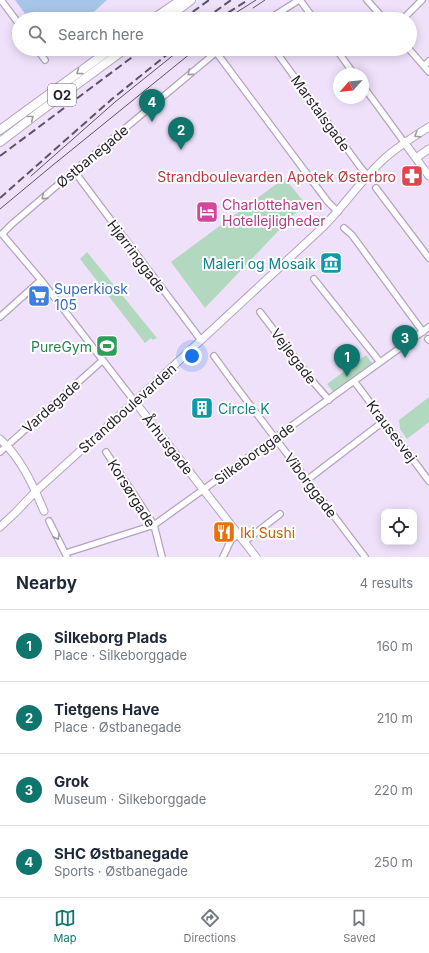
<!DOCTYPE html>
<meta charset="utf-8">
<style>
:root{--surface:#fff;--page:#f2f2f3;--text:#1f2937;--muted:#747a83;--line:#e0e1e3;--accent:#0f766e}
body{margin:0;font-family:Inter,sans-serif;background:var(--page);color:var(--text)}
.controls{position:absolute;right:12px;bottom:12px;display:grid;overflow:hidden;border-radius:8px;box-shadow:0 2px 10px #0003}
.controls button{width:36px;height:36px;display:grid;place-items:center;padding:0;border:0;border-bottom:1px solid var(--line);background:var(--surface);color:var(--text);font:20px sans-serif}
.compass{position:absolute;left:333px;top:68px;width:36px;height:36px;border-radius:50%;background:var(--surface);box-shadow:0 2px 10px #0003;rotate:243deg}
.you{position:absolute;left:192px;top:356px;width:14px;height:14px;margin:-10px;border:3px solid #fff;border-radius:50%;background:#1a73e8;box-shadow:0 0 0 6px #1a73e833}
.badge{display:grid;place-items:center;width:26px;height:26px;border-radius:50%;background:var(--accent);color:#fff;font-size:13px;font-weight:700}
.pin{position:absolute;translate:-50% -33px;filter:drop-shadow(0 1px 2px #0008)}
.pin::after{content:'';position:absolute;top:21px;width:14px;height:12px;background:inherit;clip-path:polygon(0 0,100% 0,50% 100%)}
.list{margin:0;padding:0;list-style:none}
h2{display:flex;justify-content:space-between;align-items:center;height:52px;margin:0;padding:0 16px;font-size:17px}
h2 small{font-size:13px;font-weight:400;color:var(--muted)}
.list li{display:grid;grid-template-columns:26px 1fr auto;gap:12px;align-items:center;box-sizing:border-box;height:72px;padding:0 16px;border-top:1px solid var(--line)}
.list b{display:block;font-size:15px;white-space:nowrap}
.list p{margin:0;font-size:13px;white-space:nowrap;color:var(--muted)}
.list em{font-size:13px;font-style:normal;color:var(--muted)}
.icon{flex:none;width:22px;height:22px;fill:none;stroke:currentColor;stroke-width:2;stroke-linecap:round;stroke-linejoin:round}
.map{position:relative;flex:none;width:429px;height:557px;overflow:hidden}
.search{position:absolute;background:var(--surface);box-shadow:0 2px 10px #0003;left:12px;right:12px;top:12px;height:44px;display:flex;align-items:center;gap:10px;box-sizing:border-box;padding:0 14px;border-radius:22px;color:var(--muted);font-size:15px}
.sheet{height:340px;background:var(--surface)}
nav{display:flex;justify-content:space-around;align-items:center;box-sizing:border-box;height:56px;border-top:1px solid var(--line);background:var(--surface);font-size:11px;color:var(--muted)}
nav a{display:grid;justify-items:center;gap:2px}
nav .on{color:var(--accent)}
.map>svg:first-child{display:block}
.green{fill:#b2d9bf}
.water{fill:#a7c6e7}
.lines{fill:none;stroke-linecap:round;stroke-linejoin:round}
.street-casing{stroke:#b4a2c0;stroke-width:8}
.secondary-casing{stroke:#b4a2c0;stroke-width:9}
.primary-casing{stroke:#b4a2c0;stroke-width:10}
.street{stroke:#fff;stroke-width:5.5}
.secondary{stroke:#fff;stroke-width:7}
.primary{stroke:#fff;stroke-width:8}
.tram{stroke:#5d5363;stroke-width:1}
.rail{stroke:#5d5363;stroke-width:2;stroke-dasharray:8 4;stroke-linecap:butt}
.oneway{stroke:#9d9aa0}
.labels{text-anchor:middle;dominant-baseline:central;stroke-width:4;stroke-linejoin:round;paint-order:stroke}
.shield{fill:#fff;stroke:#67626b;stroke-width:1}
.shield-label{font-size:13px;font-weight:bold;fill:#261f2b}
.street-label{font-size:14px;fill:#261f2b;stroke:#fff}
.health-label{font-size:14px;fill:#be3a42;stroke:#fff;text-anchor:end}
.hotel-label{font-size:14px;fill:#b23c85;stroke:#fff;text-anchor:start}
.culture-label{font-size:14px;fill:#0d838f;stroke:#fff;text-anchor:end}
.shop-label{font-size:14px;fill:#366cbe;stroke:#fff;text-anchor:start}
.leisure-label{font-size:14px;fill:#27864d;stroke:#fff;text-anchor:end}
.food-label{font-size:14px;fill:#c56008;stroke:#fff;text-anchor:start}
</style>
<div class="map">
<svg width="429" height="557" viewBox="0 0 429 557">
<rect width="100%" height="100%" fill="#f0e1fb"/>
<path class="green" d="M286,180L305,203L205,308L171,262L275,185Z
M87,252L157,338L153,340L151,338L145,343L80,259Z
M366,355L372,363L333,392L327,384Z
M429,397V422L407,439L400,429L399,420Z"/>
<path class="water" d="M15,0H107L86,19H29Z"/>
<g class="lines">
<g class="street-casing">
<path id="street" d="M1,0L19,24
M300,0L314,19
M367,0L384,19
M269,19L299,0
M403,19L422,0
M37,49L45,60
M274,49L361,168L368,176
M336,49L354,74
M409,49L429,72
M216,52L328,202L338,212
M424,66L429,61
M363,86L404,142
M74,171L201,340
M376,188L429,258
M344,228L352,235L423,332
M314,279L380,362
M260,312L315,384L329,400
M0,317L41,280
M428,339L429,340
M214,356L238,389L365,557
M354,381L429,481
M135,402L41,280L2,234L12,224L74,171L220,49
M0,452L103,360
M106,452L154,525L162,557
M307,480L384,421
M49,521L67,557
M244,542L280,514
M66,553L154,525L429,327
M223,557L231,540L238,535"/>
</g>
<g class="secondary-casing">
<path id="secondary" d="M404,142L429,176
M416,158L429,149
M135,402L256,557
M0,439C21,458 33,485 44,511
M0,527L16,512L36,491L143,394L322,228C344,206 361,180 384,159C398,146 413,137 429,127"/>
</g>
<g class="primary-casing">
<path id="primary" d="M153,19L181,0
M166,19L191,0
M0,130L111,49
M0,142L38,113L125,49"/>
</g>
<use href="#street" class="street"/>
<use href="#secondary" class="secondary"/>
<use href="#primary" class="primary"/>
<path class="tram" d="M253,8L265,0
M226,19L256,0
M31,176L115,102L181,49
M0,209L53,165L196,49"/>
<path class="rail" d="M183,19L209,0
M205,19L231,0
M218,19L248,0
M0,156L143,49
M0,198L112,99L174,49"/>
</g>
<defs><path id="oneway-chevron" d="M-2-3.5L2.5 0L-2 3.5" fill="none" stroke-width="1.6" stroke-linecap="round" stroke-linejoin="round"/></defs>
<g class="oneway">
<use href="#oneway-chevron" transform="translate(79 72) rotate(144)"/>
<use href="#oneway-chevron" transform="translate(190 73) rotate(140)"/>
<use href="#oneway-chevron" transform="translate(31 118) rotate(-38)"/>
<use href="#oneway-chevron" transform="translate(417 135) rotate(148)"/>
<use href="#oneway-chevron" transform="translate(44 197) rotate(139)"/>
<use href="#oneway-chevron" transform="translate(57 537) rotate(63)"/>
</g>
<defs>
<g id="pharmacy-square" transform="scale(1.15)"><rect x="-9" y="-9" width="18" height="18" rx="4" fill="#e0444e" stroke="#fff"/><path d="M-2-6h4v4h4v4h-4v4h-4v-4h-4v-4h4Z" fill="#fff"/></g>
<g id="hotel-square" transform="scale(1.15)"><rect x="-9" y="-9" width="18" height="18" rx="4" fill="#d1479c" stroke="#fff"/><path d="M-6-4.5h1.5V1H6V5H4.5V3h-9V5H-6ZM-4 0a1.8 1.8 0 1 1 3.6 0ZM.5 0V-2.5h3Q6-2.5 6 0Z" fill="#fff"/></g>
<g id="museum-square" transform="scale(1.15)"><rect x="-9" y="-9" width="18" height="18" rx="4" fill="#0f9aa8" stroke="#fff"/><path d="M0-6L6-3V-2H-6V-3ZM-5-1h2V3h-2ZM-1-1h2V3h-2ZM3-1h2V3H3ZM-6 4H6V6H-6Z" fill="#fff"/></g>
<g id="supermarket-square" transform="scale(1.15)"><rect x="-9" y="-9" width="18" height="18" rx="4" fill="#3f7fe0" stroke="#fff"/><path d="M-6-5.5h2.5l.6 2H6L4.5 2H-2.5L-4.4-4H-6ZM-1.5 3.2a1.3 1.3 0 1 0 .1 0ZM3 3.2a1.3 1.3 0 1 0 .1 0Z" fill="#fff"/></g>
<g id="stadium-square" transform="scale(1.15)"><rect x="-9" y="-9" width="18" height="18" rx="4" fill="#2e9e5b" stroke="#fff"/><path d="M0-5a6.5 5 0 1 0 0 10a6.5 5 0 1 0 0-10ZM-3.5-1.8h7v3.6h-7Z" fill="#fff"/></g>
<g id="building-square" transform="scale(1.15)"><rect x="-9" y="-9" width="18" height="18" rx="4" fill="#0f9aa8" stroke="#fff"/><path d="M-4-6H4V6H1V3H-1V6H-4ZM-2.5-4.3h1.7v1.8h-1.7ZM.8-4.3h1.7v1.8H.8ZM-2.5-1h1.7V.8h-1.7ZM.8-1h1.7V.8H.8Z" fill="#fff"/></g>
<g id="restaurant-square" transform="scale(1.15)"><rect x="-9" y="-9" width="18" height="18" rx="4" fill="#e8710a" stroke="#fff"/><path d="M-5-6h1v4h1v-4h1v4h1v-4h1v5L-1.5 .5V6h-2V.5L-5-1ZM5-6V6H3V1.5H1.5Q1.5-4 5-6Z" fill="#fff"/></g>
</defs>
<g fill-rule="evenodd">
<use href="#pharmacy-square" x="412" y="176"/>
<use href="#hotel-square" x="207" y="212"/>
<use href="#museum-square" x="331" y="263"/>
<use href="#supermarket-square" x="39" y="296"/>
<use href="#stadium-square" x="107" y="346"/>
<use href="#building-square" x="202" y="408"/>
<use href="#restaurant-square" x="224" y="532"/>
</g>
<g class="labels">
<rect class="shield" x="48" y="84" width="28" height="22" rx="3"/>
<g class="shield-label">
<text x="62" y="95">O2</text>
</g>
<g class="street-label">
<text transform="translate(321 113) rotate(54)">Marstalsgade</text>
<text transform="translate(92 156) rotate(-40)">Østbanegade</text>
<text transform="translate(137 256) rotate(53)">Hjørringgade</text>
<text transform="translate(294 356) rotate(53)">Vejlegade</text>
<text transform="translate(51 406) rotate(-42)">Vardegade</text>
<text transform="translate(127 408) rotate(-42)">Strandboulevarden</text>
<text transform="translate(392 431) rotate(53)">Krausesvej</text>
<text transform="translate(168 444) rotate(52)">Århusgade</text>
<text transform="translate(254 453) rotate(-36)">Silkeborggade</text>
<text transform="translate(311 485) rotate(53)">Viborggade</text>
<text transform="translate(132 493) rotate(58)">Korsørgade</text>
</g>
<g class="health-label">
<text x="396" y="176">Strandboulevarden Apotek Østerbro</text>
</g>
<g class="hotel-label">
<text x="222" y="204">Charlottehaven<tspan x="222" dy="16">Hotellejligheder</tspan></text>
</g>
<g class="culture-label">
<text x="316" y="263">Maleri og Mosaik</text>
<text x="218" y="408" text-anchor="start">Circle K</text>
</g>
<g class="shop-label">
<text x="54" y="288">Superkiosk<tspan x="54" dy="16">105</tspan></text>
</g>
<g class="leisure-label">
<text x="92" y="346">PureGym</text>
</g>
<g class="food-label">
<text x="240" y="532">Iki Sushi</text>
</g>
</g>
</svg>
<div class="controls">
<button><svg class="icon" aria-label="locate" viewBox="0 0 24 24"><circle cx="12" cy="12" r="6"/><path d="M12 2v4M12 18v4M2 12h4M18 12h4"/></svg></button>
</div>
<svg class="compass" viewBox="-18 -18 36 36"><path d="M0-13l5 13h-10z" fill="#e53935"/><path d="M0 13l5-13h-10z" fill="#747a83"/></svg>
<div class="you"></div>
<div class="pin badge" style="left:347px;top:377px">1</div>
<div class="pin badge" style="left:181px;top:150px">2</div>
<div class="pin badge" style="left:405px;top:358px">3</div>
<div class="pin badge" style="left:152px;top:122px">4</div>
<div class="search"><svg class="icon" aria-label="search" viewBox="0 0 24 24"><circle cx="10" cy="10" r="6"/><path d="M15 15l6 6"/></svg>Search here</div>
</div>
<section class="sheet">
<h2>Nearby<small>4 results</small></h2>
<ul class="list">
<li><span class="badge">1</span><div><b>Silkeborg Plads</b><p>Place · Silkeborggade</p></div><em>160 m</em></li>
<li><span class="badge">2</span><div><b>Tietgens Have</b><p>Place · Østbanegade</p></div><em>210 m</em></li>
<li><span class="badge">3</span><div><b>Grok</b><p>Museum · Silkeborggade</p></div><em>220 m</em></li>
<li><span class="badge">4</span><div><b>SHC Østbanegade</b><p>Sports · Østbanegade</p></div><em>250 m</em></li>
</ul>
</section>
<nav>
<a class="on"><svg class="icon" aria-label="map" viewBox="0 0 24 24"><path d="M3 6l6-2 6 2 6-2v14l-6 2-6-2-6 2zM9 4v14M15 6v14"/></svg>Map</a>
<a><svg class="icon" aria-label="directions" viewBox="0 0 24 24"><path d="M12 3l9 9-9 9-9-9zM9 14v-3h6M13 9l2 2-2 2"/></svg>Directions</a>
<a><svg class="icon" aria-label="saved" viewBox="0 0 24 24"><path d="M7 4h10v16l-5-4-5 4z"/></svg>Saved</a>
</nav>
